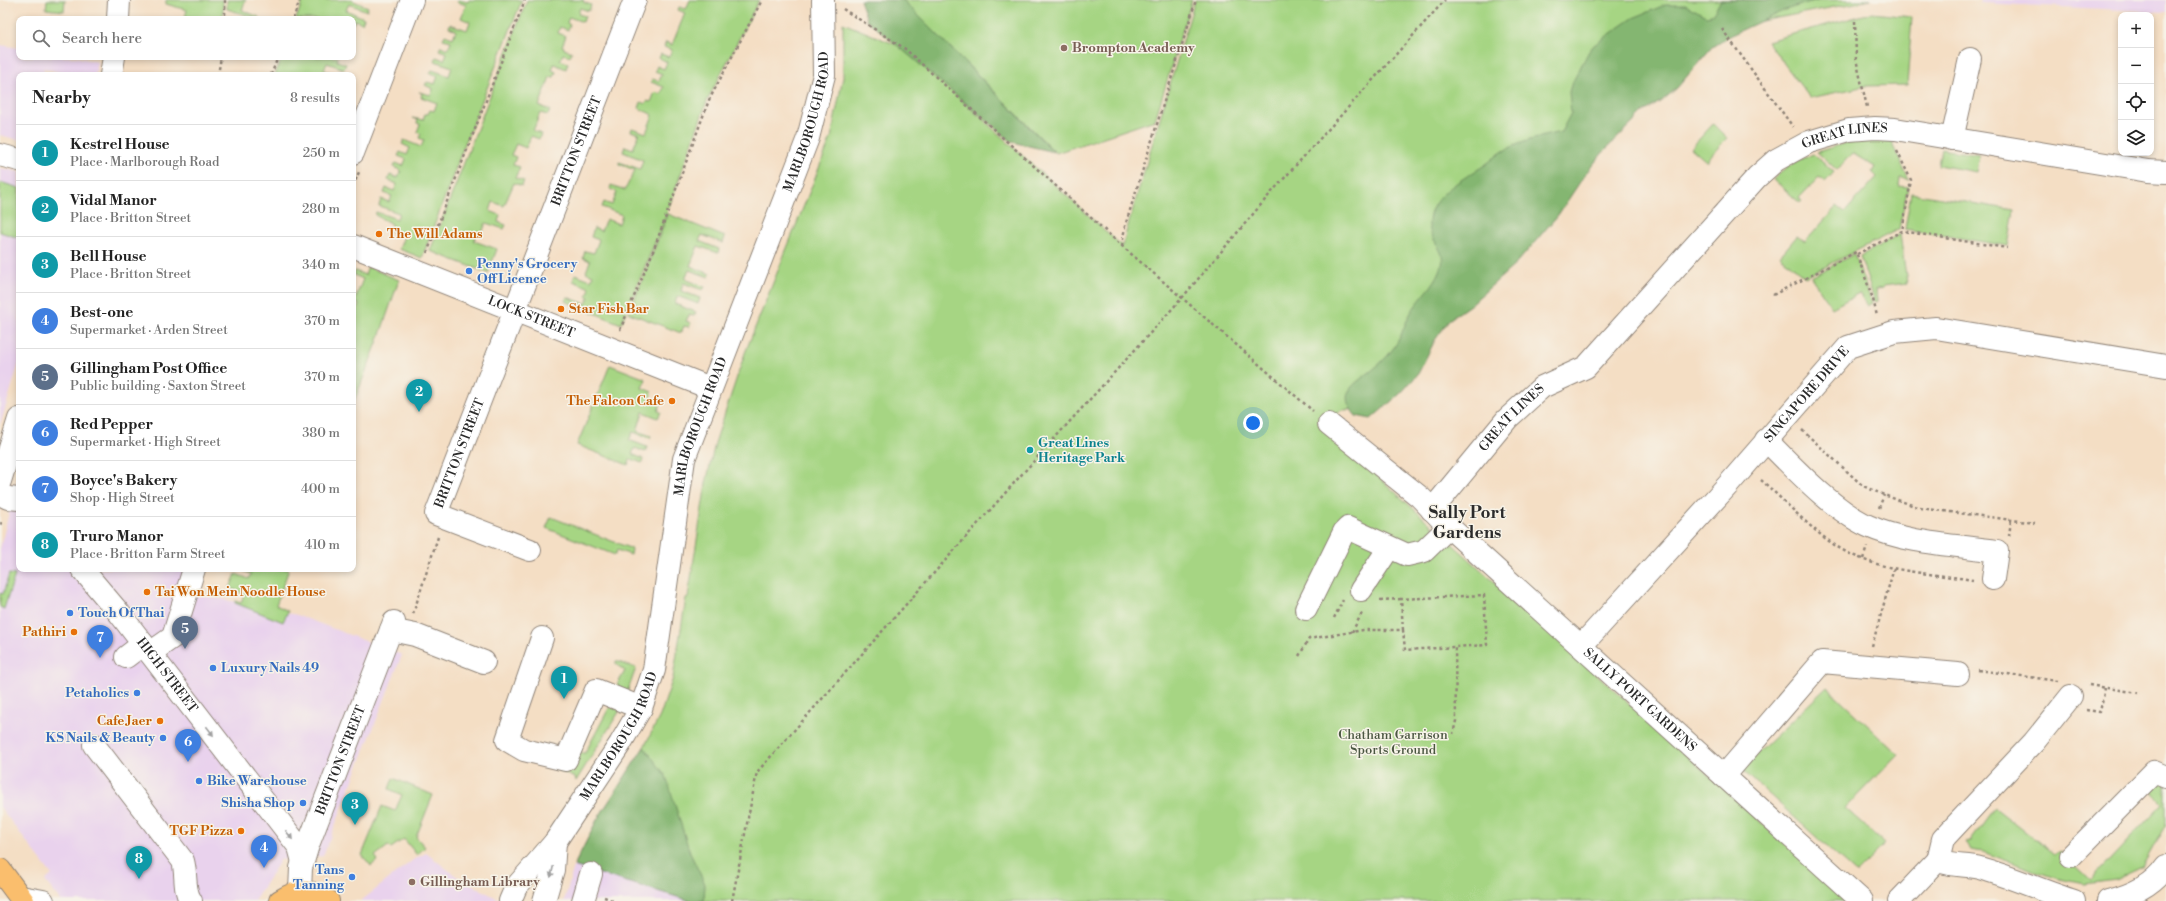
<!DOCTYPE html>
<meta charset="utf-8">
<style>
:root{--surface:#fff;--page:#f2f2f2;--text:#222;--muted:#767676;--line:#e0e0e0;--accent:#b5179e}
body{margin:0;font-family:"Libre Bodoni",serif;background:var(--page);color:var(--text)}
.controls{position:absolute;right:12px;top:12px;display:grid;overflow:hidden;border-radius:8px;box-shadow:0 2px 6px #0003}
.controls button{width:36px;height:36px;display:grid;place-items:center;padding:0;border:0;border-bottom:1px solid var(--line);background:var(--surface);color:var(--text);font:20px sans-serif}
.you{position:absolute;left:1253px;top:423px;width:14px;height:14px;margin:-10px;border:3px solid #fff;border-radius:50%;background:#1a73e8;box-shadow:0 0 0 6px #1a73e833}
.badge{display:grid;place-items:center;width:26px;height:26px;border-radius:50%;background:var(--accent);color:#fff;font-size:13px;font-weight:700}
.pin{position:absolute;translate:-50% -33px;filter:drop-shadow(0 1px 2px #0008)}
.pin::after{content:'';position:absolute;top:21px;width:14px;height:12px;background:inherit;clip-path:polygon(0 0,100% 0,50% 100%)}
.list{margin:0;padding:0;list-style:none}
h2{display:flex;justify-content:space-between;align-items:center;height:52px;margin:0;padding:0 16px;font-size:17px}
h2 small{font-size:13px;font-weight:400;color:var(--muted)}
.list li{display:grid;grid-template-columns:26px 1fr auto;gap:12px;align-items:center;box-sizing:border-box;height:56px;padding:0 16px;border-top:1px solid var(--line)}
.list b{display:block;font-size:15px;white-space:nowrap}
.list p{margin:0;font-size:13px;white-space:nowrap;color:var(--muted)}
.list em{font-size:13px;font-style:normal;color:var(--muted)}
.icon{flex:none;width:22px;height:22px;fill:none;stroke:currentColor;stroke-width:2;stroke-linecap:round;stroke-linejoin:round}
.map{position:relative;flex:none;width:2166px;height:901px;overflow:hidden}
.search{position:absolute;background:var(--surface);box-shadow:0 2px 6px #0003;left:16px;top:16px;width:340px;height:44px;display:flex;align-items:center;gap:10px;box-sizing:border-box;padding:0 14px;border-radius:8px;color:var(--muted);font-size:15px}
.panel{position:absolute;background:var(--surface);box-shadow:0 2px 6px #0003;left:16px;top:72px;width:340px;height:500px;border-radius:8px}
.map>svg:first-child{display:block}
.built{fill:#e9d2ed}
.green{fill:#a6d583;stroke:#688057}
.forest{fill:#84b671;stroke:#58704e}
.lines{fill:none;stroke-linecap:round;stroke-linejoin:round}
.minor-casing{stroke:#908478;stroke-width:24}
.major-casing{stroke:#908478;stroke-width:24}
.path{stroke:#908478;stroke-width:2.5;stroke-dasharray:3 3;stroke-linecap:butt}
.minor{stroke:#fff;stroke-width:22}
.major{stroke:#fabe6d;stroke-width:22}
.oneway{fill:#a0a0a0}
.education-dot{fill:#8d6e63;stroke:#f7f3e8;stroke-width:1.5}
.food-dot{fill:#e8710a;stroke:#f7f3e8;stroke-width:1.5}
.shop-dot{fill:#3f7fe0;stroke:#f7f3e8;stroke-width:1.5}
.culture-dot{fill:#0f9aa8;stroke:#f7f3e8;stroke-width:1.5}
.labels{text-anchor:middle;dominant-baseline:central;stroke-width:3;stroke-linejoin:round;paint-order:stroke}
.education-label{font-size:13px;font-weight:bold;fill:#785e54;stroke:#f7f3e8;text-anchor:start}
.street-label{font-size:13px;fill:#2b2b2b;stroke:#f7f3e8}
.food-label{font-size:13px;font-weight:bold;fill:#c56008;stroke:#f7f3e8;text-anchor:end}
.shop-label{font-size:13px;font-weight:bold;fill:#366cbe;stroke:#f7f3e8;text-anchor:start}
.culture-label{font-size:13px;font-weight:bold;fill:#0d838f;stroke:#f7f3e8;text-anchor:start}
.park-label{font-size:13px;fill:#4a5641;stroke:#f7f3e8}
.district-label{font-size:17px;font-weight:bold;fill:#2b2b2b;stroke:#f7f3e8}
</style>
<div class="map">
<svg width="2166" height="901" viewBox="0 0 2166 901">
<rect width="100%" height="100%" fill="#f7f3e8"/>
<filter id="ink" filterUnits="userSpaceOnUse"><feTurbulence type="fractalNoise" baseFrequency=".025" numOctaves="2"/><feDisplacementMap in="SourceGraphic" scale="8" xChannelSelector="R" yChannelSelector="G"/><feConvolveMatrix kernelMatrix="1 2 1 2 8 2 1 2 1" color-interpolation-filters="sRGB"/></filter>
<filter id="wash" filterUnits="userSpaceOnUse"><feTurbulence type="fractalNoise" baseFrequency=".012" numOctaves="4" result="noise"/><feDisplacementMap in="SourceGraphic" scale="16" xChannelSelector="R" yChannelSelector="G"/><feGaussianBlur stdDeviation="0.9" result="paint"/><feColorMatrix in="noise" values="0 0 0 0 0 0 0 0 0 0 0 0 0 0 0 0 0 1.4 0 .05"/><feComposite in="paint" operator="in"/></filter>
<g filter="url(#wash)">
<rect width="100%" height="100%" fill="#f4dec4"/>
<path class="built" d="M1980,0H2166V12L1980,3Z
M0,45L19,48V57H76L98,62L95,75H69L44,68L43,75H19V140L0,135Z
M0,168L19,172V363L0,425Z
M19,473V569H197L189,592L297,615L402,655L323,856L279,860L278,864L254,901H61L45,881L52,875L0,807V549Z
M426,853L456,876L502,901H361L413,860Z
M575,863L704,901H564Z"/>
<path class="green" d="M47,0H65L64,11L46,9Z
M166,0H223V19L185,17L187,10L166,4Z
M227,0H246L242,10L259,17L258,19L227,9Z
M303,0H351L368,7L367,11L349,4L346,10L364,18L362,23L355,20L353,24V19H296Z
M458,0L468,2L469,0H522L464,146L422,258L399,249L404,236L389,230L392,224L375,215L376,212L397,219L399,213L379,206L381,199L389,202L392,196L384,193L386,188L394,191L397,184L388,180L390,175L398,178L401,171L394,167L396,163L403,166L406,159L398,156L400,152L407,155L410,148L402,144L404,140L421,147L424,140L419,138L421,134L417,132L420,124L417,123L418,120L412,118L423,120L425,114H428L430,110L434,111L437,103L421,97L422,93L419,92L431,95L433,89L425,85L427,82L435,84L438,76L430,73L432,70L449,76L452,67L435,61L436,57L444,60L447,53L439,50L441,46L448,49L451,41L443,39L445,35L453,38L456,30L449,27L450,24L467,30L470,22L461,18L466,5L457,2Z
M527,0H584L583,2L591,5L589,11L580,8L578,14L585,16L583,22L569,17L567,23L570,25L568,30L560,27L558,33L566,36L562,46L564,47V49L572,52L570,56L563,54L560,60L568,63L566,69L554,64L552,70L556,72L554,77H550L539,106L550,110L548,115L540,113L533,131L541,134L539,139L531,136L526,148L516,144L511,155L516,157L513,165L520,167L515,178L524,181L522,186L514,183L504,206L493,202L490,211L500,215L498,222L506,225L504,229L486,223L481,235L477,234L474,241L497,249L488,273L430,251Z
M690,0H759L707,101L664,221L621,324L565,301L567,297L586,304L589,297L587,296L590,288L573,281L575,274L591,280L593,275L586,272L590,261L583,258L585,251L594,253L599,240L591,237L594,228L601,231L606,219L619,224L622,215L602,207L604,202L612,205L617,192L610,189L611,185L625,190L635,170L619,164V162L640,169L643,160L623,152L625,146L633,149L639,134L631,131L632,128L646,133L653,115L639,108L641,102L645,104L647,101L651,102L655,92L661,94L664,87L651,82L652,79L659,81L662,74L655,71L657,66L664,69L667,62L659,58L661,54L669,57L672,50L664,47L666,42L672,45L685,13L678,10L679,7L686,9Z
M903,0H1192L1155,120L1056,153Z
M1195,0H1871L1668,39L1365,409L1341,410L1325,429L1848,901H691L574,866L597,820L644,747L660,716L673,678L686,598L688,597L706,483L715,443L745,353L831,138L843,77V23L904,48L1122,246Z
M1871,13L1912,17L1907,85L1866,86L1810,98L1767,41Z
M282,57H338L337,61L346,64L344,69L327,63L324,70L338,75H275Z
M1713,124L1727,138L1706,161L1691,148Z
M1874,139L1893,141V146L1909,179L1900,178L1899,186L1908,187L1899,229L1805,277L1780,256L1797,236L1805,242L1837,206L1845,212L1877,177L1872,172L1875,167L1852,153L1837,170L1817,152L1849,142Z
M1941,149L1979,155L1976,172L1938,165Z
M1813,154L1834,172L1825,182L1819,177L1799,198L1802,201L1800,203L1773,179L1790,165Z
M0,182L19,188V238L0,232Z
M1911,193L2014,210L2008,246L1905,229Z
M668,214L725,237L723,243L702,235L699,241L719,249L718,253L698,246L690,266L710,274L709,277L689,270L685,279L705,287L703,290L683,283L681,291L700,298L698,304L677,296L675,304L696,312L694,316L689,315L686,321L691,323L689,327L684,326L681,333L629,313Z
M1900,234L1907,283L1883,286V288L1876,289L1877,301L1875,302L1860,256Z
M1854,254L1872,303L1867,306L1859,293L1832,308L1811,277Z
M368,267L399,280L377,343L353,404V320L355,316L353,311L356,312L359,304L354,302L363,279L354,275L355,271L365,275Z
M610,365L646,379L642,388L652,392L650,399L661,403L658,411L661,412L658,418L643,412L637,431L651,436L650,438L633,432L629,440L647,447L645,452L635,448L632,454L643,459L642,463L631,459L628,465L577,445Z
M551,517L632,549L631,555L617,550L615,555L546,528Z
M239,569H289L276,605L288,611L283,622L235,603V601L241,603L244,594L230,588L236,574L249,579L251,574Z
M9,574L15,575L4,609L0,607V593L3,594Z
M616,661L636,668L627,693L617,689L618,683L625,671L616,664Z
M1827,687L1898,754L1845,808L1885,844L1856,873L1741,769Z
M611,707L619,710V712L576,781L575,778L553,768L579,753H585L609,708Z
M393,778L433,795L416,837L425,847L417,855L404,839L391,848L388,846L375,856L378,860L371,866L362,855L382,806L395,811L402,795L389,789Z
M2161,782L2166,783V824L2142,867L2115,880L2084,884L2055,878L1983,852L1971,850L1966,843L1970,842L1995,808L2054,854L2060,851L2091,880L2163,803L2151,791Z"/>
<path class="forest" d="M860,0H903L1054,152L1012,142L867,20Z
M1721,0H1817L1785,10L1729,36L1712,47L1677,88L1663,100L1644,112L1605,150L1586,173L1558,215L1517,263L1470,305L1450,319L1435,340L1418,374L1401,393L1371,419L1356,416C1333,390 1360,382 1377,366C1387,358 1396,346 1401,335C1405,325 1409,314 1416,305C1425,293 1438,281 1442,265C1446,248 1427,239 1429,221C1431,194 1465,178 1485,165C1492,160 1499,153 1507,149C1524,141 1542,136 1561,132L1571,113L1569,92L1571,85L1589,51L1594,45L1633,18L1665,5H1685L1707,16L1713,14Z
M644,747L666,776L690,853L705,884L704,901H691L574,866L597,820Z"/>
</g>
<g filter="url(#ink)">
<g class="lines">
<g class="minor-casing">
<g id="minor">
<path d="M118,19L119,0"/>
<path d="M111,75L114,57"/>
<path d="M1952,139L1970,59"/>
<path d="M353,153L412,0"/>
<path d="M0,155L19,160"/>
<path id="s1" d="M353,246L710,388"/>
<path id="s2" d="M1329,424L1420,497L1449,527L1862,901"/>
<path d="M1766,440C1794,468 1833,510 1868,526C1905,543 1956,545 1997,551L1993,579"/>
<path d="M0,481L19,419"/>
<path d="M0,494L8,498L19,499"/>
<path id="s3" d="M1432,510L1507,419L1542,387L1586,367L1757,177L1776,160L1809,142L1849,130L1875,128L1895,129L2148,171L2166,172"/>
<path id="s4" d="M530,550L436,514L635,0"/>
<path id="s5" d="M82,569L120,614L299,847L303,862"/>
<path d="M1361,590L1389,548"/>
<path d="M1306,609L1344,532L1348,528L1407,555L1424,551L1449,527"/>
<path d="M391,630L415,635L484,662"/>
<path d="M542,638L507,740L524,750L566,760L596,690L641,708"/>
<path id="s6" d="M1581,646L1728,485L1848,347L1894,332L1936,328L2166,366"/>
<path d="M150,653L173,637L194,569"/>
<path d="M126,657L143,644"/>
<path d="M94,745L183,861C187,874 183,890 191,901"/>
<path d="M1724,776L1822,662L1958,674"/>
<path d="M2071,856L2154,772L2166,777"/>
<path d="M1938,860C1950,867 1966,864 1980,868C2012,877 2042,891 2074,901"/>
<path id="s7" d="M300,891L301,868L308,845L394,622"/>
<path d="M21,897L43,901"/>
<path id="s8" d="M510,901L516,887L555,842L620,744L641,708L654,670L684,459L808,138L824,75L823,0"/>
<path d="M544,901L553,870L555,842"/>
<path d="M583,901L591,874"/>
<path d="M1899,901L1938,860L1943,839L2034,742L2071,696"/>
<path d="M2108,901C2130,896 2153,885 2166,866"/>
</g>
</g>
<g class="major-casing">
<path id="major" d="M0,870L23,901
M280,901C296,890 312,889 328,901"/>
</g>
<path class="path" d="M225,0V19
M843,9L904,48L1122,246L1313,411
M293,19L300,0
M1855,21L1856,59L1867,107
M1722,29L1793,127
M218,75L221,57
M271,75L278,57
M1897,151L1911,180L1902,231
M353,186L359,172
M1122,246L1125,226L1196,0
M427,253L525,0
M1857,254L1902,231L2007,248
M1773,295L1856,252L1873,299L1877,316
M620,330L652,254L709,100L762,0
M1802,430L1863,486L1884,495L1920,508L2035,523
M1761,480C1784,500 1815,534 1841,549C1880,572 1930,573 1973,580
M1879,508L1884,495
M0,523L5,525
M2009,536L2011,520
M1863,559L1867,547
M1380,600L1401,599
M413,614L438,537
M1334,618L1343,600
M1403,630L1401,599L1484,595L1487,645L1455,647
M1352,632L1363,611
M1872,646L1894,568
M1299,656L1309,639L1363,630H1403L1405,650L1455,647L1456,721L1453,734
M1978,670L2058,681
M2089,685L2138,693
M2086,710L2100,712L2105,688
M604,897L615,901
M732,901L757,772L1023,473L1182,298L1270,194L1445,0"/>
<use href="#minor" class="minor"/>
<use href="#major" class="major"/>
</g>
<defs><path id="oneway-solid" d="M-6-.8H1V-3.2L6.5 0L1 3.2V.8H-6Z"/></defs>
<g class="oneway">
<use href="#oneway-solid" transform="translate(210 731) rotate(53)"/>
<use href="#oneway-solid" transform="translate(289 835) rotate(53)"/>
<use href="#oneway-solid" transform="translate(552 872) rotate(103)"/>
</g>
</g>
<g class="education-dot">
<circle cx="1064" cy="48" r="4"/>
<circle cx="412" cy="882" r="4"/>
</g>
<g class="food-dot">
<circle cx="379" cy="234" r="4"/>
<circle cx="561" cy="309" r="4"/>
<circle cx="672" cy="401" r="4"/>
<circle cx="147" cy="592" r="4"/>
<circle cx="74" cy="632" r="4"/>
<circle cx="160" cy="721" r="4"/>
<circle cx="241" cy="831" r="4"/>
</g>
<g class="shop-dot">
<circle cx="469" cy="271" r="4"/>
<circle cx="70" cy="613" r="4"/>
<circle cx="213" cy="668" r="4"/>
<circle cx="137" cy="693" r="4"/>
<circle cx="163" cy="738" r="4"/>
<circle cx="199" cy="781" r="4"/>
<circle cx="303" cy="803" r="4"/>
<circle cx="352" cy="877" r="4"/>
</g>
<circle class="culture-dot" cx="1030" cy="450" r="4"/>
<g class="labels">
<g class="education-label">
<text x="1072" y="48">Brompton Academy</text>
<text x="420" y="882">Gillingham Library</text>
</g>
<g class="street-label">
<text stroke="none"><textPath href="#s8" startOffset="847">MARLBOROUGH ROAD</textPath></text>
<text stroke="none"><textPath href="#s3" startOffset="569">GREAT LINES</textPath></text>
<text stroke="none"><textPath href="#s4" startOffset="490">BRITTON STREET</textPath></text>
<text stroke="none"><textPath href="#s1" startOffset="192">LOCK STREET</textPath></text>
<text stroke="none"><textPath href="#s6" startOffset="338">SINGAPORE DRIVE</textPath></text>
<text stroke="none"><textPath href="#s3" startOffset="122">GREAT LINES</textPath></text>
<text stroke="none"><textPath href="#s8" startOffset="523">MARLBOROUGH ROAD</textPath></text>
<text stroke="none"><textPath href="#s4" startOffset="166">BRITTON STREET</textPath></text>
<text stroke="none"><textPath href="#s5" startOffset="136">HIGH STREET</textPath></text>
<text stroke="none"><textPath href="#s2" startOffset="416">SALLY PORT GARDENS</textPath></text>
<text stroke="none"><textPath href="#s8" startOffset="199">MARLBOROUGH ROAD</textPath></text>
<text stroke="none"><textPath href="#s7" startOffset="138">BRITTON STREET</textPath></text>
</g>
<g class="food-label">
<text x="387" y="234" text-anchor="start">The Will Adams</text>
<text x="569" y="309" text-anchor="start">Star Fish Bar</text>
<text x="664" y="401">The Falcon Cafe</text>
<text x="155" y="592" text-anchor="start">Tai Won Mein Noodle House</text>
<text x="66" y="632">Pathiri</text>
<text x="152" y="721">Cafe Jaer</text>
<text x="233" y="831">TGF Pizza</text>
</g>
<g class="shop-label">
<text x="477" y="264">Penny's Grocery<tspan x="477" dy="15">Off Licence</tspan></text>
<text x="78" y="613">Touch Of Thai</text>
<text x="221" y="668">Luxury Nails 49</text>
<text x="129" y="693" text-anchor="end">Petaholics</text>
<text x="155" y="738" text-anchor="end">KS Nails &amp; Beauty</text>
<text x="207" y="781">Bike Warehouse</text>
<text x="295" y="803" text-anchor="end">Shisha Shop</text>
<text x="344" y="870" text-anchor="end">Tans<tspan x="344" dy="15">Tanning</tspan></text>
</g>
<g class="culture-label">
<text x="1038" y="443">Great Lines<tspan x="1038" dy="15">Heritage Park</tspan></text>
</g>
<g class="park-label">
<text x="1393" y="735">Chatham Garrison<tspan x="1393" dy="15">Sports Ground</tspan></text>
</g>
<g class="district-label">
<text x="1467" y="513">Sally Port<tspan x="1467" dy="20">Gardens</tspan></text>
</g>
</g>
</svg>
<div class="controls">
<button>+</button>
<button>−</button>
<button><svg class="icon" aria-label="locate" viewBox="0 0 24 24"><circle cx="12" cy="12" r="6"/><path d="M12 2v4M12 18v4M2 12h4M18 12h4"/></svg></button>
<button><svg class="icon" aria-label="layers" viewBox="0 0 24 24"><path d="M12 4l9 5-9 5-9-5zM3 14l9 5 9-5"/></svg></button>
</div>
<div class="you"></div>
<div class="pin badge" style="left:564px;top:699px;background:#0f9aa8">1</div>
<div class="pin badge" style="left:419px;top:412px;background:#0f9aa8">2</div>
<div class="pin badge" style="left:355px;top:825px;background:#0f9aa8">3</div>
<div class="pin badge" style="left:264px;top:868px;background:#3f7fe0">4</div>
<div class="pin badge" style="left:185px;top:649px;background:#5c6f8a">5</div>
<div class="pin badge" style="left:188px;top:762px;background:#3f7fe0">6</div>
<div class="pin badge" style="left:100px;top:658px;background:#3f7fe0">7</div>
<div class="pin badge" style="left:139px;top:879px;background:#0f9aa8">8</div>
<div class="search"><svg class="icon" aria-label="search" viewBox="0 0 24 24"><circle cx="10" cy="10" r="6"/><path d="M15 15l6 6"/></svg>Search here</div>
<section class="panel">
<h2>Nearby<small>8 results</small></h2>
<ul class="list">
<li><span class="badge" style="background:#0f9aa8">1</span><div><b>Kestrel House</b><p>Place · Marlborough Road</p></div><em>250 m</em></li>
<li><span class="badge" style="background:#0f9aa8">2</span><div><b>Vidal Manor</b><p>Place · Britton Street</p></div><em>280 m</em></li>
<li><span class="badge" style="background:#0f9aa8">3</span><div><b>Bell House</b><p>Place · Britton Street</p></div><em>340 m</em></li>
<li><span class="badge" style="background:#3f7fe0">4</span><div><b>Best-one</b><p>Supermarket · Arden Street</p></div><em>370 m</em></li>
<li><span class="badge" style="background:#5c6f8a">5</span><div><b>Gillingham Post Office</b><p>Public building · Saxton Street</p></div><em>370 m</em></li>
<li><span class="badge" style="background:#3f7fe0">6</span><div><b>Red Pepper</b><p>Supermarket · High Street</p></div><em>380 m</em></li>
<li><span class="badge" style="background:#3f7fe0">7</span><div><b>Boyce's Bakery</b><p>Shop · High Street</p></div><em>400 m</em></li>
<li><span class="badge" style="background:#0f9aa8">8</span><div><b>Truro Manor</b><p>Place · Britton Farm Street</p></div><em>410 m</em></li>
</ul>
</section>
</div>
